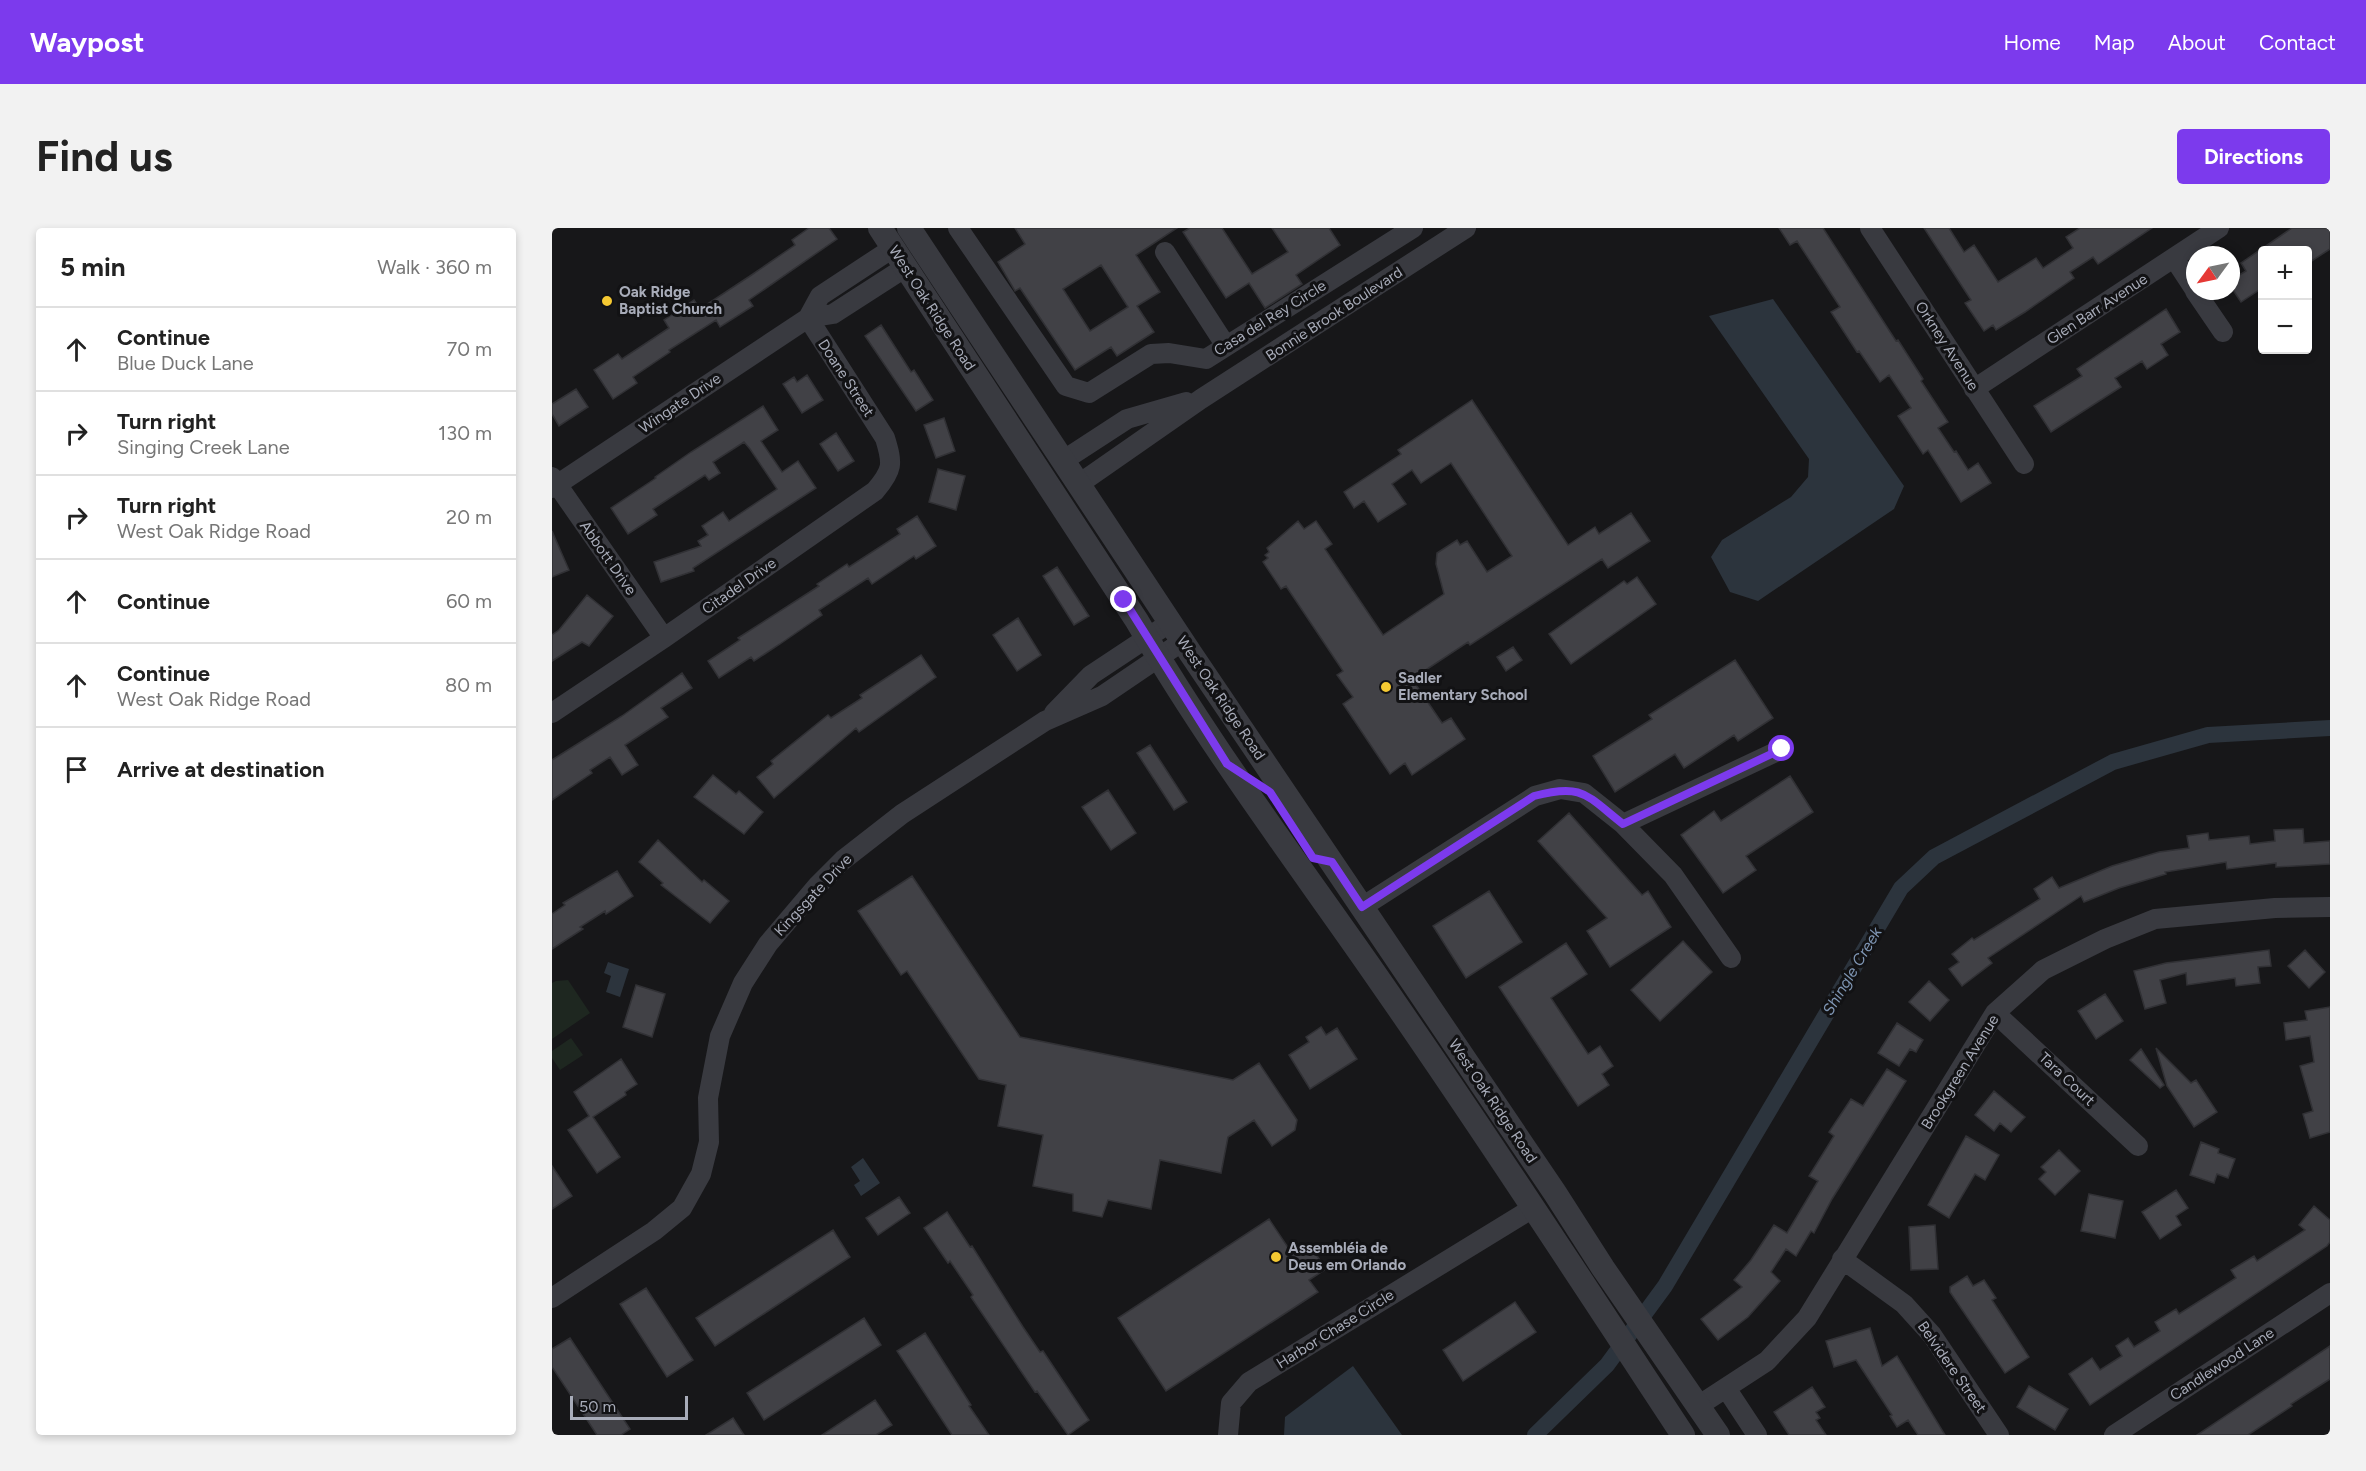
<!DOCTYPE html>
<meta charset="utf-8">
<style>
:root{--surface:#fff;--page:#f2f2f2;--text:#222;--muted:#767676;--line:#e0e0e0;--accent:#7c3aed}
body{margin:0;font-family:Figtree,sans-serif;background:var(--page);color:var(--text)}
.controls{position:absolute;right:18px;top:18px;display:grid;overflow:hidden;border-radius:6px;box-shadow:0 3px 9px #0003}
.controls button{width:54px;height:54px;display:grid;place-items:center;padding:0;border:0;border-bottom:2px solid var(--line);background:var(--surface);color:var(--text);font:30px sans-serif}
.compass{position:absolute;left:1634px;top:18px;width:54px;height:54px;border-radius:50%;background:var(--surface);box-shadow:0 3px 9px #0003;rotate:237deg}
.scale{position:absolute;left:18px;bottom:15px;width:118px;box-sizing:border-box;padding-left:6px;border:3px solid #a8acb9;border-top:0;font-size:16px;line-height:21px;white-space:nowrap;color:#a8acb9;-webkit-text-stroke:4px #121214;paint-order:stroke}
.stop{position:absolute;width:18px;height:18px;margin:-14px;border:4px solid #7c3aed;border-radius:50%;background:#fff}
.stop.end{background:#7c3aed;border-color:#fff;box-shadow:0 2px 6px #0008}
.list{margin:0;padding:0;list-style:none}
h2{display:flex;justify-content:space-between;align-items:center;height:78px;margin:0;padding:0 24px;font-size:26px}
h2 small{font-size:20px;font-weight:400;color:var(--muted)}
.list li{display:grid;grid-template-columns:39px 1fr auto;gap:18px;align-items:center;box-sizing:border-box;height:84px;padding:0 24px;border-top:2px solid var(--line)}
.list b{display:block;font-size:22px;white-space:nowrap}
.list p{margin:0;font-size:20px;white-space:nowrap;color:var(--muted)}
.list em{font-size:20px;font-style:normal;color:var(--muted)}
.icon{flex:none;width:33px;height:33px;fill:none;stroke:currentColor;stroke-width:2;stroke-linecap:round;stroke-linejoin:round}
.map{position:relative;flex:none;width:1778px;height:1207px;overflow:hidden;border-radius:6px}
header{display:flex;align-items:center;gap:36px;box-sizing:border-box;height:84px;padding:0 30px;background:var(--accent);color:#fff}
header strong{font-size:28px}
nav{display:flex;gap:33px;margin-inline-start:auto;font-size:21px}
.intro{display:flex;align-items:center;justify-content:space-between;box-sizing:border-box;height:144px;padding:0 36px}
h1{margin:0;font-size:42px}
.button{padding:15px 27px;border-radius:6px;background:var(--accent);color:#fff;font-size:21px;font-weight:700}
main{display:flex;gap:36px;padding:0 36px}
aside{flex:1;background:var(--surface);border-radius:6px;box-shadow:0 3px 9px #0003}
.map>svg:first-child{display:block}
.green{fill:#1e2720}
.water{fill:#2c343d}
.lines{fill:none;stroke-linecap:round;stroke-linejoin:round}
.canal{stroke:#2c343d;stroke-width:16}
.building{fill:#414146;stroke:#313135;stroke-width:1.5;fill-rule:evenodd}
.minor{stroke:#393a40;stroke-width:20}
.tertiary{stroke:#393a40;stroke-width:24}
.route{stroke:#7c3aed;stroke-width:8}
.poi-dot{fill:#f5c932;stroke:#121214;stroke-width:2}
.labels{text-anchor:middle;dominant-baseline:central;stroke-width:6;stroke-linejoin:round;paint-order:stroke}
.poi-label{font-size:15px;font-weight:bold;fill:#a8acb9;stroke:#121214;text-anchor:start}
.street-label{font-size:15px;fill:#a8acb9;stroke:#121214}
.water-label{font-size:16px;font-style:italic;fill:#7f96b4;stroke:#121214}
</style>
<header>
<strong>Waypost</strong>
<nav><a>Home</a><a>Map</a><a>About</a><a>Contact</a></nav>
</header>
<div class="intro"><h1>Find us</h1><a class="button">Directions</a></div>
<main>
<aside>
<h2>5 min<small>Walk · 360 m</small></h2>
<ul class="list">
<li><svg class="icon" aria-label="ahead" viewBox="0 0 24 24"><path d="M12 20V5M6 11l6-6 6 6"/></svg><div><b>Continue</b><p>Blue Duck Lane</p></div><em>70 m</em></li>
<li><svg class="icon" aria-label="right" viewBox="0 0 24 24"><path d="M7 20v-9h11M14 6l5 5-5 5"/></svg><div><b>Turn right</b><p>Singing Creek Lane</p></div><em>130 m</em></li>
<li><svg class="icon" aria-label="right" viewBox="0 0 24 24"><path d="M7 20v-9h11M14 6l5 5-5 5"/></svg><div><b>Turn right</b><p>West Oak Ridge Road</p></div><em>20 m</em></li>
<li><svg class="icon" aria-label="ahead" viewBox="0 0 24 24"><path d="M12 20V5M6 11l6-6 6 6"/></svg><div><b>Continue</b></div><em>60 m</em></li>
<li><svg class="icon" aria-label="ahead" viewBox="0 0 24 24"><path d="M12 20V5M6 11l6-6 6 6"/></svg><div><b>Continue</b><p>West Oak Ridge Road</p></div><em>80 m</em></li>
<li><svg class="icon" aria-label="arrive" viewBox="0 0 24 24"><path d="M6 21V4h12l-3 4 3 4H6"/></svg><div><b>Arrive at destination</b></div></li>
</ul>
</aside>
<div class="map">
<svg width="1778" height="1207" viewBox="0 0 1778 1207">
<rect width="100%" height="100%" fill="#171719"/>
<path class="green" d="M16,752L38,785L0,811V755L4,753Z
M19,810L31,827L8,842L0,830V823Z"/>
<path class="water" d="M1221,71L1352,258L1342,281L1206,373L1178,364L1159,329L1170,312L1239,269L1256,249L1257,231L1157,88Z
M56,734L77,741L68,769L54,764L59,748L52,745Z
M311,930L328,955L309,968L302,957L308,953L299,939Z
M801,1138L850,1207H732L733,1189Z"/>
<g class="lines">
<path class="canal" d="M983,1207L1055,1137L1113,1058L1349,660L1382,629L1561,534L1656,507L1778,500"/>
</g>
<path class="building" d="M257,0H277L285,11L197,72L201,78L168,99L164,92L117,122L118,124L81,149L85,155L61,171L42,142L66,126L70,131L117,100L112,92L142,72L148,81L198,48L243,17L240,12Z
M463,0H625L584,27L608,64L585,78L602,104L565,128L559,119L523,142L468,60L463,63L446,34L473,16ZM549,37L576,79L538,103L511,61Z
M638,0H670L700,46L736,24L720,0H777L788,17L744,47L750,56L713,80L697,55L674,70L631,4Z
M1227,0H1271L1344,113L1346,112L1371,151L1369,153L1396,194L1386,200L1402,224L1404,223L1416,242L1426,235L1439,255L1409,274L1376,222L1371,226L1346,188L1359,180L1337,147L1328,154L1307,123L1305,124L1279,84L1288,79L1245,13L1238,17Z
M1372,0H1397L1412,24L1422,17L1446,54L1484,30L1491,40L1521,20L1514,9L1528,0H1600L1546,36L1541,29L1518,44L1522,50L1473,84L1444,102L1441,97L1432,103L1413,75L1419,72Z
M1740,0H1778V21L1755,36V22H1710V60L1689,74L1679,59V52L1694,43L1689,35Z
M1614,81L1628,104L1609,116L1616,127L1595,141L1590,133L1563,150L1569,159L1499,204L1482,178L1530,148L1525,141Z
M329,97L359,144L362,142L381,172L364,183L313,108Z
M255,147L271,172L250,185L231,156L242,149L245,154Z
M24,161L36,179L7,198L0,186V176Z
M920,172L1016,317L1043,299L1047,306L1079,285L1098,313L1056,340L1050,331L918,417L916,414L860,451L890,495L899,490L913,511L860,547L853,535L838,546L791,476L801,469L785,447L791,443L734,358L729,361L711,334L716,330L713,327L717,324L715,320L746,293L752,301L764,293L780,316L773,321L831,407L892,366L884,336L885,325L905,312L908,317L915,313L935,344L960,328L899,235L869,255L860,242L840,256L854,276L826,294L812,273L802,280L792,264L849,226L846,222Z
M211,178L226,202L209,213L230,244L246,233L264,260L141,340L142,343L109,354L102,334L149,318L146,313L156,307L150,298L171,284L177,293L225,261L198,221L192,214L161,234L168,245L157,252L153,247L101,281L105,287L76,306L59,280L104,250L103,249L139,224Z
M392,190L403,223L384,230L372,197Z
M284,205L302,233L286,243L268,216Z
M386,241L413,248L404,282L377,274Z
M365,288L384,318L364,331L362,328L320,356L316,350L267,382L270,387L228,416L202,433L199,429L167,450L156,433L188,412L186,410L267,358L265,356L295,336L297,339L348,306L345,301Z
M0,303L17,342L0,349Z
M505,339L537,388L522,397L491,348Z
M1085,349L1104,376L1019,436L997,406L1072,353L1075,356Z
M35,367L61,388L37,418L30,414L0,433V407L7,402Z
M466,390L489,427L465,443L441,407Z
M961,419L970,432L954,443L945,429Z
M369,427L384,449L307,504L304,500L222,570L205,549L221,536L219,533L276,487L279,490L310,470L308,467Z
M1183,432L1221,490L1186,513L1182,507L1132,540L1123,526L1063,564L1041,528L1100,491L1097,487Z
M130,445L140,460L109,480L116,489L73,517L86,537L70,547L58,529L38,542L40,545L0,572V532L70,488Z
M598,517L635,574L622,582L585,525Z
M161,547L184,566L187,563L211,584L192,606L142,569Z
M1238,548L1261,584L1194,628L1204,642L1171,665L1129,607L1162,583L1169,593Z
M556,562L584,605L559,622L530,579Z
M1017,585L1090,667L1096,663L1119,699L1058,739L1035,703L1055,690L986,613Z
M1751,601L1752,615L1778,613V636L1724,639V635L1675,641L1674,634L1613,644L1614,646L1567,660L1532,674L1529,668L1436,730L1440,735L1410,758L1397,741L1407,734L1400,726L1420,710L1422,712L1488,671L1482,661L1500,649L1507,660L1560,638L1607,624L1637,620L1635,608L1656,605L1657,612L1697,608L1698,616L1723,613L1722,602Z
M106,612L150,654L152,652L177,673L158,695L109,657L111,655L87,634Z
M65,643L81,668L54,686L53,683L28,699L31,701L0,721V686L13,677L11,675Z
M360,648L468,809L681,852L707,835L745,892L743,902L720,918L702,892L676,909L669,945L608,932L599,981L556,972L550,989L521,983V966L481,958L491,907L446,898L454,857L427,851L355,743L349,747L306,683Z
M937,663L970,714L914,750L881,698Z
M1131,713L1160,744L1108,793L1079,762Z
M1014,715L1035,746L999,770L1036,826L1048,818L1061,838L1050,846L1057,857L1026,878L947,759Z
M1717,722L1719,738L1706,739L1708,755L1684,758L1683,750L1635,757L1634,745L1608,752L1614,775L1593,781L1582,743L1614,735Z
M1753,722L1773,744L1757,760L1736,738Z
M1377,753L1397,772L1378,793L1357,774Z
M84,757L113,766L100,809L71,799Z
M1553,766L1571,793L1544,811L1526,783Z
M1778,779V904L1758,910L1751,886L1761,883L1748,838L1762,834L1758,808L1734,812L1732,795L1755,792L1753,783Z
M1345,795L1371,812L1364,824L1358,821L1347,838L1326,825Z
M769,799L774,807L785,800L805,831L758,861L737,827L757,814L754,809Z
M1604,820L1639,855L1644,852L1665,884L1642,899L1615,858Z
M1589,821L1612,857L1608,860L1578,832Z
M69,831L85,856L73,864L74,867L41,889L68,929L45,945L16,902L37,888L22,864Z
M1335,841L1354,853L1280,971L1262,1005L1259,1003L1244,1028L1234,1021L1219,1044L1228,1053L1196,1089L1166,1112L1149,1091L1190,1059L1182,1052L1199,1032L1222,997L1235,1005L1266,953L1257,948L1282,908L1277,904L1299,871L1311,878Z
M1442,863L1473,889L1459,904L1448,895L1442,903L1423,887Z
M1414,908L1447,927L1433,952L1423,946L1397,990L1376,977Z
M1649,914L1667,921L1666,925L1683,931L1676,950L1665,946L1662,955L1638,947Z
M1507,922L1528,943L1503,967L1487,951L1494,944L1489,939Z
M0,938L20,968L0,981Z
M1624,962L1636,980L1624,988L1629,997L1608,1011L1590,984Z
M1537,966L1571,973L1563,1010L1529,1003Z
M347,969L358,985L326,1007L314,990Z
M1762,978L1778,992V1014L1775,1018L1538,1177L1517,1146L1540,1130L1548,1142L1570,1128L1564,1118L1576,1110L1582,1119L1608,1103L1603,1094L1624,1081L1627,1086L1684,1050L1679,1042L1702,1028L1705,1033L1753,1002L1747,997Z
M395,984L418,1019L420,1018L471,1099L488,1124L491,1123L537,1192L516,1207L485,1163L483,1164L419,1069L421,1067L398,1033L396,1035L372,1000Z
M717,991L741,1027L757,1016L774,1041L757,1052L766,1064L614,1163L566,1090Z
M1383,997L1386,1041L1359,1042L1357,999Z
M281,1002L298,1029L163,1118L144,1090Z
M1415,1048L1421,1058L1432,1052L1444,1070L1440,1072L1477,1129L1453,1145L1398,1064V1059Z
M94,1060L141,1132L115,1149L68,1076Z
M963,1074L984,1104L911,1153L891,1122Z
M312,1090L329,1117L212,1192L195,1165Z
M1318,1100L1330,1138L1345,1128L1393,1207H1366L1356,1192L1345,1199L1338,1188L1340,1187L1304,1132L1282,1139L1274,1113Z
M373,1105L419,1177L417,1178L437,1207H400L345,1123Z
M18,1110L78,1201L69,1207H45L0,1139V1121Z
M1778,1118V1151L1739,1176L1740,1178L1696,1207H1645Z
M1477,1158L1516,1181L1503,1202L1465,1179Z
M1260,1159L1273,1179L1264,1184L1268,1190L1264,1192L1274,1207H1237L1222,1184Z
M323,1172L340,1197L324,1207H270Z
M181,1190L192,1207H154Z"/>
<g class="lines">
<path class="minor" d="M406,0L514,158L537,165L599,126L617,125L654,131L861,0
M1318,0L1472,236
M613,24L674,118
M1622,30L1643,62
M1643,63L1671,104
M256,90L268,68L341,20
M1422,161L1667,0
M512,232L575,191L634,174
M0,249L112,410
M527,256L649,171L914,0
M0,260L256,90L281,86L354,39
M0,485L112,410L323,263C341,242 341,236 333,210L256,90
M502,485L539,447L619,394
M1071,596L1230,521
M810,679L983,568L1008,561L1032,565L1071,596L1121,647L1179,730
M1443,785L1586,918
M1290,1031L1352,1076L1380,1107L1447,1207
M0,1070L102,1003L130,980L149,946L157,914L156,870L168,808L191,755L216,716L266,657L291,632L350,586L493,493L550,468L631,413
M1174,1160L1205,1207
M1146,1178L1215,1133L1255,1090L1443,785L1491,742L1553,711L1603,691L1723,680L1778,679
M676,1207L679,1175L697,1154L981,980
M1562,1207L1778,1065"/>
<path class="tertiary" d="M328,0L585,393C654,512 737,623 816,736C924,891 1027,1049 1131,1207
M357,0L639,426L1003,965L1051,1040L1166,1207"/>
</g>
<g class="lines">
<path class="route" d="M572,372L675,536L718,564L761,630L780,634L810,679L982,568C1031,555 1034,567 1071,596L1230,521"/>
</g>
<g class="poi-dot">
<circle cx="55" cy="73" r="6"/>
<circle cx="834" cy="459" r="6"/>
<circle cx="724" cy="1029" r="6"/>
</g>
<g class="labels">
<g class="poi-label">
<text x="67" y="64">Oak Ridge<tspan x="67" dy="17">Baptist Church</tspan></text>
<text x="846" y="450">Sadler<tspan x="846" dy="17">Elementary School</tspan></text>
<text x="736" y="1020">Assembléia de<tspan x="736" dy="17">Deus em Orlando</tspan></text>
</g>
<g class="street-label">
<text transform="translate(380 80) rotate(57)">West Oak Ridge Road</text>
<text transform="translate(1545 81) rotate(-33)">Glen Barr Avenue</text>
<text transform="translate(782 86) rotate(-33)">Bonnie Brook Boulevard</text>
<text transform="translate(718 90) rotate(-32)">Casa del Rey Circle</text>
<text transform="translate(1395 118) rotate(57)">Orkney Avenue</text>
<text transform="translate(294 150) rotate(57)">Doane Street</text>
<text transform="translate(128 175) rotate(-34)">Wingate Drive</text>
<text transform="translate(56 330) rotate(55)">Abbott Drive</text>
<text transform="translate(187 358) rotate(-35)">Citadel Drive</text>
<text transform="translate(669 470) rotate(56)">West Oak Ridge Road</text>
<text transform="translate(261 667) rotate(-47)">Kingsgate Drive</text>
<text transform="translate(1408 844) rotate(-58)">Brookgreen Avenue</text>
<text transform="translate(1515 851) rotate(43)">Tara Court</text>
<text transform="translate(941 873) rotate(56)">West Oak Ridge Road</text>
<text transform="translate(783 1101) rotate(-32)">Harbor Chase Circle</text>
<text transform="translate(1670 1136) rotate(-33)">Candlewood Lane</text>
<text transform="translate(1400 1139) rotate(55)">Belvidere Street</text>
</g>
<g class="water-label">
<text transform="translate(1300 743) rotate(-59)">Shingle Creek</text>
</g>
</g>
</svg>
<div class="controls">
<button>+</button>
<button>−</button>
</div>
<svg class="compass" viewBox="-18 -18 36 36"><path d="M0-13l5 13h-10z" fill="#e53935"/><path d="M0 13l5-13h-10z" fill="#767676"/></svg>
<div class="scale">50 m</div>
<div class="stop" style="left:1230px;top:521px"></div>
<div class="stop end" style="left:572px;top:372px"></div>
</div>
</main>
